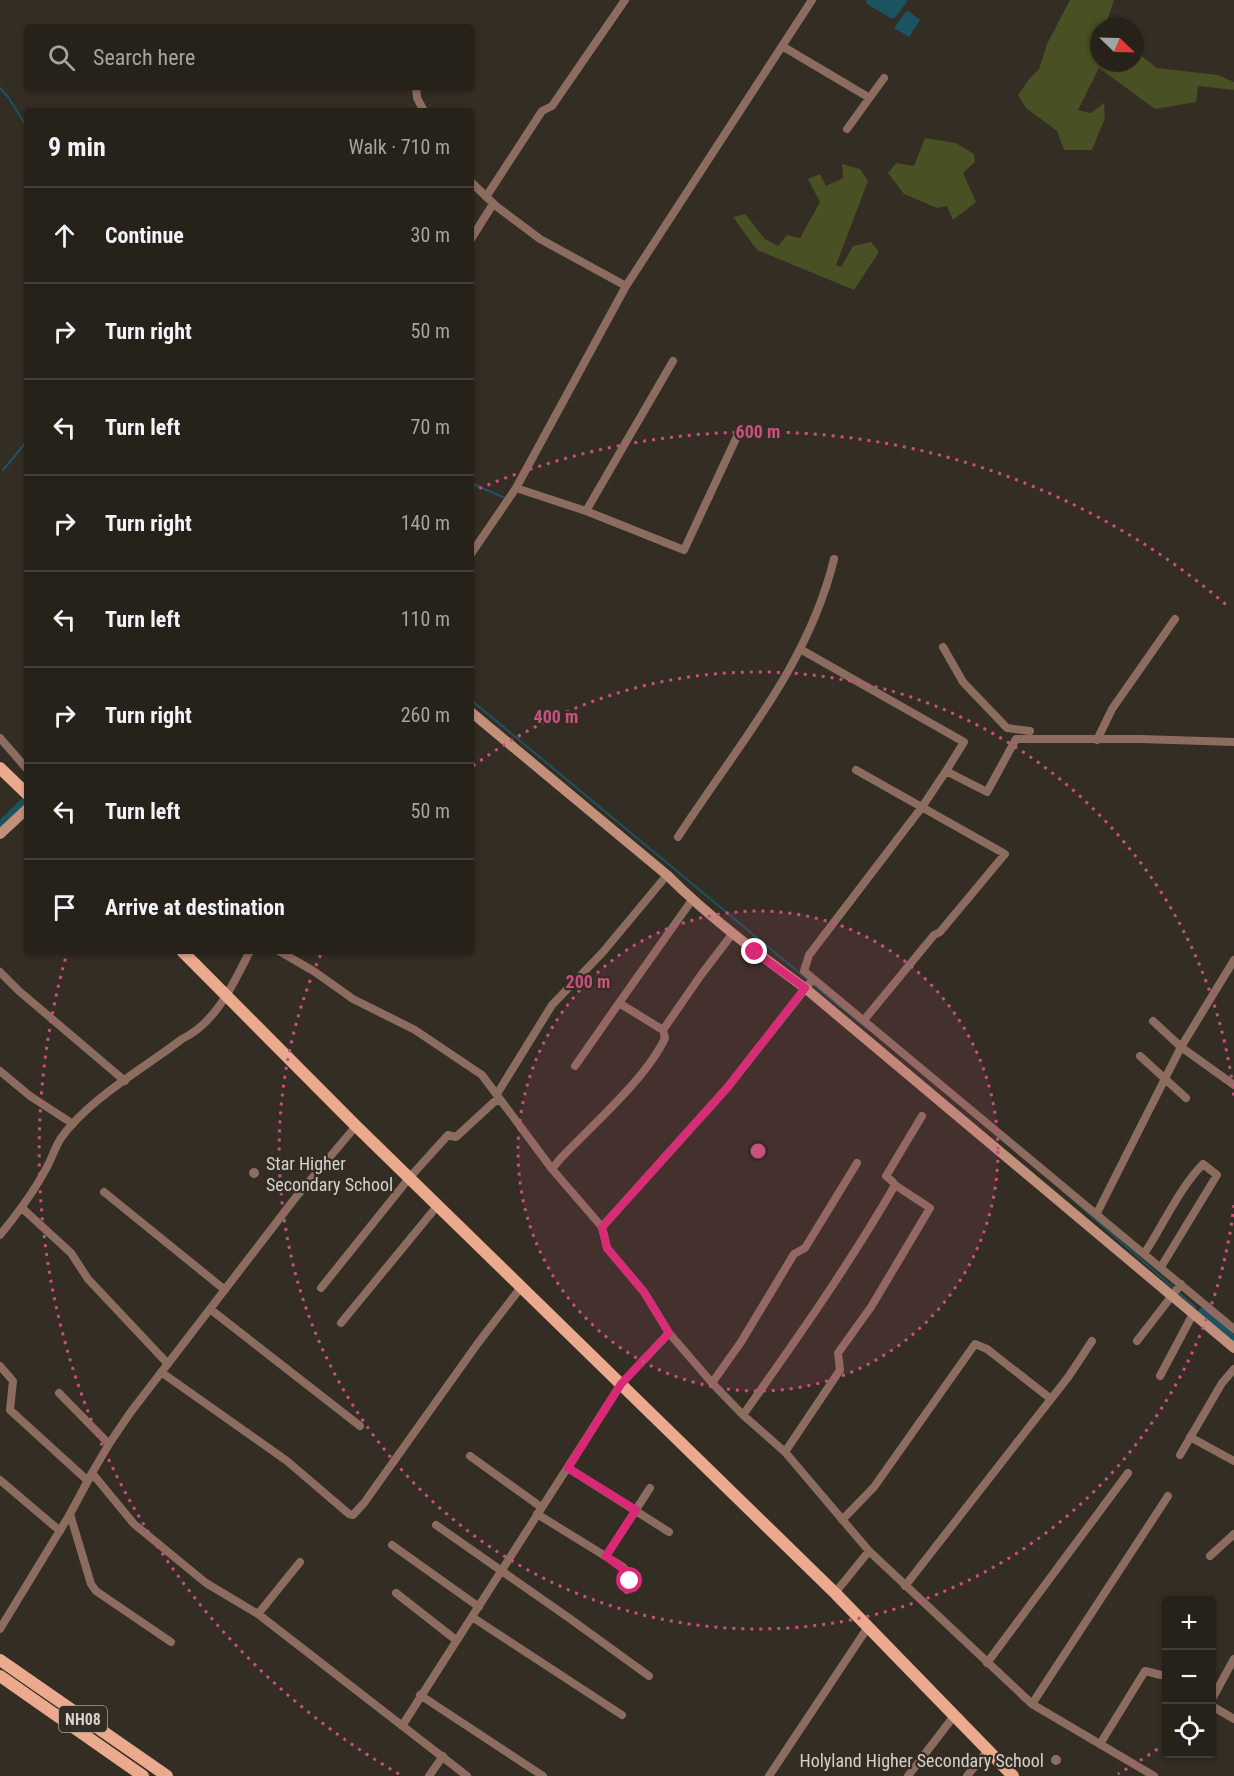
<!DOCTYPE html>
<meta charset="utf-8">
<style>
:root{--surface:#26221a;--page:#2e2a23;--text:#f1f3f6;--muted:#a4a4a2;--line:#423f39}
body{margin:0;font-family:"Roboto Condensed",sans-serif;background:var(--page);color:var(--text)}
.controls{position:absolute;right:18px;bottom:18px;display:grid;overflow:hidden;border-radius:6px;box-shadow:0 2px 4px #0004}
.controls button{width:54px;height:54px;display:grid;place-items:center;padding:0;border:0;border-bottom:2px solid var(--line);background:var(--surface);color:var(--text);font:30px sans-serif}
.compass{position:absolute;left:1090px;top:18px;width:54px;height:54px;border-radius:50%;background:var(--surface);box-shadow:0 2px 4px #0004;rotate:113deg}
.stop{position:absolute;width:18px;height:18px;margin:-14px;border:4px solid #db2777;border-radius:50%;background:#fff}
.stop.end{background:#db2777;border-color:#fff;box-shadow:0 2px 6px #0008}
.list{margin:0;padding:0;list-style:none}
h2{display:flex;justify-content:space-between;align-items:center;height:78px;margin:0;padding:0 24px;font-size:26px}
h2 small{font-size:20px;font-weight:400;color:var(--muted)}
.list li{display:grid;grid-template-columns:39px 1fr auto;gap:18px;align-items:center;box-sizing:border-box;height:96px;padding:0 24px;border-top:2px solid var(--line)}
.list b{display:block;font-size:22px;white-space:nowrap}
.list em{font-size:20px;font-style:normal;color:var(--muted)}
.icon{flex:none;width:33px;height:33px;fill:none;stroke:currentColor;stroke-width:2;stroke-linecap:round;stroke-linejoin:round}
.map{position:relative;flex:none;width:1234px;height:1776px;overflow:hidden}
.search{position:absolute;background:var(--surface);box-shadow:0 2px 4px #0004;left:24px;top:24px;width:450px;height:66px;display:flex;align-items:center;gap:15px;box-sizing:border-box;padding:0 21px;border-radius:6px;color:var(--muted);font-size:22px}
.panel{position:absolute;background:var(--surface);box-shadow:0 2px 4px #0004;left:24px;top:108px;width:450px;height:846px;border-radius:6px}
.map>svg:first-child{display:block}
.green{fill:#495023}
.water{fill:#1b5461}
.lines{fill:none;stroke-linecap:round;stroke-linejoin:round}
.stream{stroke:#1b5461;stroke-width:2}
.canal{stroke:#1b5461;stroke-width:8}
.street{stroke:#8c6c5f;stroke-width:8}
.secondary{stroke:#c28f7a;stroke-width:10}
.primary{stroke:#eba98e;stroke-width:12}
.route{stroke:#db2777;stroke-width:8}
.ring{fill:none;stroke:#c8507d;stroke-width:3;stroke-dasharray:3 6}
.education-dot{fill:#8d6e63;stroke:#332d23;stroke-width:2}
.labels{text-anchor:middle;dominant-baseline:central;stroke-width:4.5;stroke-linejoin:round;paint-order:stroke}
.shield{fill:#332d23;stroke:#a4a099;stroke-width:1.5}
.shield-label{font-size:16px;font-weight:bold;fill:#d5d1cb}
.poi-label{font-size:18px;fill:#d5d1cb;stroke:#332d23;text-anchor:start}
.centre{fill:#c8507d;stroke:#332d23;stroke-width:3}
.ring-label{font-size:18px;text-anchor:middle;font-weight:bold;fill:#c8507d;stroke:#332d23;stroke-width:4.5;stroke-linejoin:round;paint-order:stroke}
</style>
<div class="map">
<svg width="1234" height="1776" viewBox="0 0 1234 1776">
<rect width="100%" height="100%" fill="#332d23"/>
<path class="green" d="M1070,0H1114L1105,27H1099V63H1135V51L1157,68L1218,75L1234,82V90L1198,86L1196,102L1155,109L1099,68L1078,110L1091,113L1104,103L1105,118L1092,150H1064L1057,131L1026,108L1018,95L1030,78L1039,69L1047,44Z
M925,138L956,143L974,154L975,162L963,173L976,202L953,220L947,206L937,208L904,194L888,173L896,163L914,166Z
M842,164L860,169L868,181L836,265L841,267L853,246L871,242L879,252L854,290L757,250L733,217L745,214L765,239L778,246L787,235L800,238L820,202L808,179L820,174L826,186L843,178Z"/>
<path class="water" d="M866,0H908L895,18L892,19L867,4Z
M907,10L920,20L909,37L894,28Z"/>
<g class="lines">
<path class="stream" d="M0,88L8,97L27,127
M3,470L27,441
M471,483L505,498
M471,700L808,980
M812,984L868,1029
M1062,1190L1195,1307"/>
<path class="canal" d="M0,825L25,801
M1202,1312L1234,1338"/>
<path class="street" d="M782,46L868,97
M416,87L417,98L424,111
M847,129L884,78
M471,182L496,206L540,239L626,286
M486,197L542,111L552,106L625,0
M471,239L493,204
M516,488L586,511L684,550L740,430
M586,511L673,361
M471,554L516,488L626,286L812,0
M943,647L963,682L1007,728L1030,731
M800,649L964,742L946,771
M0,738L27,769
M1097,740L1112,709L1175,619
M1234,742L1141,739H1016L987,792L946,771L922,807L809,955L804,971L1234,1329
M856,770L1005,854L940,932L934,935L864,1020
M678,837C737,746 808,666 834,559
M279,951L315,972L353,999L415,1030L482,1075L552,1169L602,1227L607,1248L644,1292L669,1333L621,1384L402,1726
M0,972L19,991L125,1081
M619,1003L692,900
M1153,1021L1181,1047L1234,1085
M663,1030L701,975L733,933
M1140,1056L1186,1098
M0,1071L30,1096L73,1124
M497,1094L552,1005L603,952L667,875
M356,1126L296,1197L130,1413L109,1444L92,1473L134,1524L206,1583L258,1614L467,1776
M552,1169L560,1159C592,1125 646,1079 665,1038L663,1030L619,1003L575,1066
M893,1182L886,1176L922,1116
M104,1192L225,1290
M22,1208L71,1253L88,1279L168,1364
M1097,1213L1181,1047L1234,960
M602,1227L727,1088L813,979
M0,1235C18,1213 34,1192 47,1167C52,1158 55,1147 61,1138C90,1098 143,1069 182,1039C217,1022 233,984 250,951
M1144,1254C1164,1224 1178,1190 1203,1164L1217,1175L1161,1267
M321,1288L410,1177L448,1135L456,1137L494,1102L500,1100
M210,1309L360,1426
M341,1323L438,1205
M669,1333L712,1383L743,1415L785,1452L869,1551L1032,1704L1154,1776
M1137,1341L1181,1284
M0,1366L13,1381L10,1410L88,1481
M161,1372L287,1461L349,1514L353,1515L364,1503L478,1343L522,1286
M1160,1376L1193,1314
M712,1383L741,1342L794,1254L805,1248L857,1163
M59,1393L109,1444
M743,1415C796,1340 849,1265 895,1185L930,1208L871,1307L838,1353L840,1370L785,1452
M1190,1437L1234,1461
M1180,1455L1222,1383L1234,1369
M470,1456L541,1507
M568,1468L669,1532
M0,1480L60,1531
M70,1514L91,1584L96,1591L171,1642
M537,1514L623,1567C630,1575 630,1580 627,1590
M842,1520L874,1487L975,1344L987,1349L1051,1399
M436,1525L569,1618L649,1676
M392,1545L479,1607
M606,1556L650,1488
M1210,1556L1234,1534
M905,1586L1069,1376L1092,1341
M396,1593L456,1640
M835,1593L869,1551
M258,1614L300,1562
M472,1617L622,1715
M0,1629L70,1514L92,1473
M987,1663L1128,1473
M420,1695L543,1776
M1212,1699L1234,1659
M1032,1704L1168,1496
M1212,1706L1234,1719
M1100,1744L1145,1671L1161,1675L1166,1674
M429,1776L443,1756
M769,1776L868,1627
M908,1776L954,1716
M967,1776L988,1750"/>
<path class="secondary" d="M471,712L667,875C709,917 757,953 805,988L1234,1348
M0,834L27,809"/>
<path class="primary" d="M0,768L27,794
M182,951L356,1126L835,1593L1013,1776
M0,1660L167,1776
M0,1676L143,1776"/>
</g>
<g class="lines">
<path class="route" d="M630,1581L628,1573L606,1556L636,1510L568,1468L621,1384L669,1333L644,1292L607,1248L602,1227L727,1088L805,988L755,952"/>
</g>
<circle cx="758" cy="1151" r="240" fill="#c8507d" fill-opacity=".12"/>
<g class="ring">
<circle cx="758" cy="1151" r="240"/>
<path d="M1234 1205A479 479 0 1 1 322 952M473 766A479 479 0 0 1 1234 1097"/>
<path d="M1165 1744A719 719 0 0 1 1118 1774M399 1774A719 719 0 0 1 67 953M471 492A719 719 0 0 1 1230 608"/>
</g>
<g class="education-dot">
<circle cx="254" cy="1173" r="6"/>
<circle cx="1056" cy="1760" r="6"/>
</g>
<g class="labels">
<rect class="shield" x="59" y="1706" width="48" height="26" rx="4.5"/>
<g class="shield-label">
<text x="83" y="1719">NH08</text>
</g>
<g class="poi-label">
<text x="266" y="1163">Star Higher<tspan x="266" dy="21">Secondary School</tspan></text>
<text x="1044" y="1760" text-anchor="end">Holyland Higher Secondary School</text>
</g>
</g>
<circle cx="758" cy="1151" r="9" class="centre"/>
<g class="ring-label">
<text x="758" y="438">600 m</text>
<text x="556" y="723">400 m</text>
<text x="588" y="988">200 m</text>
</g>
</svg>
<div class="controls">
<button>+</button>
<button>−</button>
<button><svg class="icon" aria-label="locate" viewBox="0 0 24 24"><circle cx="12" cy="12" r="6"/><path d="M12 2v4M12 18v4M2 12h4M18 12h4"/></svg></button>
</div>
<svg class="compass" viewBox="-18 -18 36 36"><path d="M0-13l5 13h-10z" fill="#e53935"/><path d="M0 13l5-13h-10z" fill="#a4a4a2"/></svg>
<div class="stop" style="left:630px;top:1581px"></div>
<div class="stop end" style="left:755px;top:952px"></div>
<div class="search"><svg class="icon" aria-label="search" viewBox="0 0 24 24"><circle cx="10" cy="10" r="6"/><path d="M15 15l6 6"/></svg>Search here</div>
<section class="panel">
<h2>9 min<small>Walk · 710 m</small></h2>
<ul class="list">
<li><svg class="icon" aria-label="ahead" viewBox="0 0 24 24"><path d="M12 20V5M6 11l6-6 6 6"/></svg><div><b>Continue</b></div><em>30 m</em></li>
<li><svg class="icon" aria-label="right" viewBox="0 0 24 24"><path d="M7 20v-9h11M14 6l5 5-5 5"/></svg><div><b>Turn right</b></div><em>50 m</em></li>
<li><svg class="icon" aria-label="left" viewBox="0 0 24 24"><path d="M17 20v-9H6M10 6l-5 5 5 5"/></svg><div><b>Turn left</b></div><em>70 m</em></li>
<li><svg class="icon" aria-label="right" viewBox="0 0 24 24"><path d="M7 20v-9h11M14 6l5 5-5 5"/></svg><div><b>Turn right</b></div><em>140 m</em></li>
<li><svg class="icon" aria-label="left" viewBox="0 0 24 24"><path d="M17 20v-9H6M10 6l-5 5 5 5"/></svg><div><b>Turn left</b></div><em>110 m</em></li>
<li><svg class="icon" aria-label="right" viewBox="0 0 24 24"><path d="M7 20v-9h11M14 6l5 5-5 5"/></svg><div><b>Turn right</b></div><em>260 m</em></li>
<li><svg class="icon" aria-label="left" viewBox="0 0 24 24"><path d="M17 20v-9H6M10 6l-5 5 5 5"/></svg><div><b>Turn left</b></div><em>50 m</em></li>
<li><svg class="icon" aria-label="arrive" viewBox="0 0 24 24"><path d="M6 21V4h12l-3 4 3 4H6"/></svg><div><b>Arrive at destination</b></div></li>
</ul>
</section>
</div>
